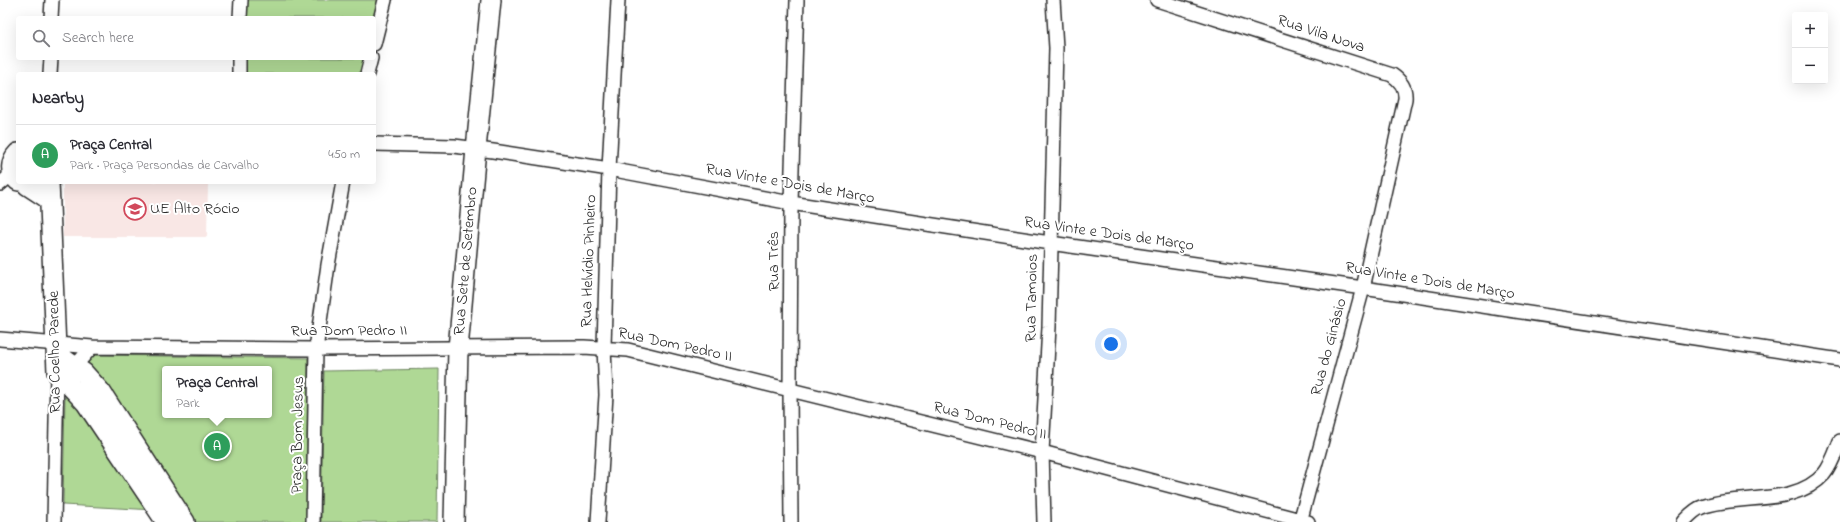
<!DOCTYPE html>
<meta charset="utf-8">
<style>
:root{--surface:#fff;--page:#f7f7f7;--text:#2b2b33;--muted:#7c7c81;--line:#e1e1e2;--accent:#d1495b}
body{margin:0;font-family:"Indie Flower",sans-serif;background:var(--page);color:var(--text)}
.controls{position:absolute;right:12px;top:12px;display:grid;overflow:hidden;border-radius:4px;box-shadow:0 4px 16px #0002}
.controls button{width:36px;height:36px;display:grid;place-items:center;padding:0;border:0;border-bottom:1px solid var(--line);background:var(--surface);color:var(--text);font:20px sans-serif}
.you{position:absolute;left:1111px;top:344px;width:14px;height:14px;margin:-10px;border:3px solid #fff;border-radius:50%;background:#1a73e8;box-shadow:0 0 0 6px #1a73e833}
.badge{display:grid;place-items:center;width:26px;height:26px;border-radius:50%;background:var(--accent);color:#fff;font-size:13px;font-weight:700}
.pin{position:absolute;translate:-50% -50%;border:2px solid #fff;box-shadow:0 1px 4px #0006}
.popup{position:absolute;left:162px;top:366px;width:110px;height:52px;box-sizing:border-box;display:grid;place-content:center;border-radius:4px;background:var(--surface);filter:drop-shadow(0 1px 3px #0005);font-size:13px;white-space:nowrap;color:var(--muted)}
.popup b{font-size:15px;color:var(--text)}
.popup::after{content:'';position:absolute;left:50%;top:100%;margin-left:-8px;border:8px solid transparent;border-top-color:var(--surface)}
.list{margin:0;padding:0;list-style:none}
h2{display:flex;justify-content:space-between;align-items:center;height:52px;margin:0;padding:0 16px;font-size:17px}
h2 small{font-size:13px;font-weight:400;color:var(--muted)}
.list li{display:grid;grid-template-columns:26px 1fr auto;gap:12px;align-items:center;box-sizing:border-box;height:60px;padding:0 16px;border-top:1px solid var(--line)}
.list b{display:block;font-size:15px;white-space:nowrap}
.list p{margin:0;font-size:13px;white-space:nowrap;color:var(--muted)}
.list em{font-size:13px;font-style:normal;color:var(--muted)}
.icon{flex:none;width:22px;height:22px;fill:none;stroke:currentColor;stroke-width:2;stroke-linecap:round;stroke-linejoin:round}
.map{position:relative;flex:none;width:1840px;height:522px;overflow:hidden}
.search{position:absolute;background:var(--surface);box-shadow:0 4px 16px #0002;left:16px;top:16px;width:360px;height:44px;display:flex;align-items:center;gap:10px;box-sizing:border-box;padding:0 14px;border-radius:4px;color:var(--muted);font-size:15px}
.panel{position:absolute;background:var(--surface);box-shadow:0 4px 16px #0002;left:16px;top:72px;width:360px;height:112px;border-radius:4px}
.map>svg:first-child{display:block}
.built{fill:#f9e7e5}
.green{fill:#afd895;stroke:#6d8260;fill-rule:evenodd}
.lines{fill:none;stroke-linecap:round;stroke-linejoin:round}
.street-casing{stroke:#2b2b2b;stroke-width:16}
.secondary-casing{stroke:#2b2b2b;stroke-width:22}
.street{stroke:#fff;stroke-width:13}
.secondary{stroke:#fff;stroke-width:19}
.labels{text-anchor:middle;dominant-baseline:central;stroke-width:4;stroke-linejoin:round;paint-order:stroke}
.street-label{font-size:16px;fill:#2b2b2b;stroke:#fff}
.poi-label{font-size:16px;fill:#2b2b2b;stroke:#fff;text-anchor:start}
</style>
<div class="map">
<svg width="1840" height="522" viewBox="0 0 1840 522">
<rect width="100%" height="100%" fill="#fff"/>
<filter id="ink" filterUnits="userSpaceOnUse"><feTurbulence type="fractalNoise" baseFrequency=".025" numOctaves="2"/><feDisplacementMap in="SourceGraphic" scale="8" xChannelSelector="R" yChannelSelector="G"/><feConvolveMatrix kernelMatrix="1 2 1 2 8 2 1 2 1" color-interpolation-filters="sRGB"/></filter>
<g filter="url(#ink)">
<path class="built" d="M63,182H208L207,237H63Z"/>
<path class="green" d="M241,0H385L374,18H240Z
M239,58H371L367,74H239Z
M91,355L308,358L306,522H175L81,370ZM165,369H269V415H165Z
M439,369L437,522H321L324,371Z
M74,396L155,510L63,505L65,397Z"/>
<g class="lines">
<g class="street-casing">
<path id="street" d="M1157,0L1392,75C1401,81 1406,88 1405,99L1363,288L1300,522
M51,18L52,0
M240,18L241,0
M374,44L385,0
M50,74L51,58
M239,74V58
M367,74L371,58
M374,144L454,146L493,151L609,169L791,203L1050,243L1363,288L1840,360
M0,184L12,174
M0,339L92,347L316,349L584,347L628,350L1042,452L1308,522
M75,366L92,347
M54,522L57,372
M313,522L316,349L328,265L343,182
M598,522L606,395L604,347L609,169L618,0
M791,522L790,389L791,203L797,0
M1044,522L1042,452L1049,327L1056,48L1053,0
M1683,522C1688,517 1695,509 1702,507C1740,493 1795,507 1824,474C1831,466 1836,451 1840,441"/>
</g>
<g class="secondary-casing">
<path id="secondary" d="M18,153C10,161 9,173 18,181
M49,182L57,372L86,403L166,522
M27,185L50,200
M57,354L84,373L101,392L185,522
M454,522L458,349L476,149L491,0"/>
</g>
<use href="#street" class="street"/>
<use href="#secondary" class="secondary"/>
</g>
</g>
<defs>
<g id="school-ring" transform="scale(1.15)"><circle r="9.5" fill="#fff" stroke="#d1495b" stroke-width="1.5"/><path d="M0-5L7-2L0 1L-7-2ZM-4 1L0 2.5L4 1V4Q0 6-4 4Z" fill="#d1495b"/></g>
</defs>
<g fill-rule="evenodd">
<use href="#school-ring" x="135" y="209"/>
</g>
<g class="labels">
<g class="street-label">
<text transform="translate(1321 34) rotate(18)">Rua Vila Nova</text>
<text transform="translate(790 184) rotate(10)">Rua Vinte e Dois de Março</text>
<text transform="translate(1109 234) rotate(8)">Rua Vinte e Dois de Março</text>
<text transform="translate(466 261) rotate(-85)">Rua Sete de Setembro</text>
<text transform="translate(589 261) rotate(-88)">Rua Helvídio Pinheiro</text>
<text transform="translate(774 261) rotate(-90)">Rua Três</text>
<text transform="translate(1430 281) rotate(9)">Rua Vinte e Dois de Março</text>
<text transform="translate(1032 298) rotate(-89)">Rua Tamoios</text>
<text x="349" y="331">Rua Dom Pedro II</text>
<text transform="translate(675 345) rotate(12)">Rua Dom Pedro II</text>
<text transform="translate(1329 347) rotate(-75)">Rua do Ginásio</text>
<text transform="translate(55 352) rotate(-91)">Rua Coelho Parede</text>
<text transform="translate(990 421) rotate(14)">Rua Dom Pedro II</text>
<text transform="translate(298 435) rotate(-89)">Praça Bom Jesus</text>
</g>
<g class="poi-label">
<text x="150" y="209">UE Alto Rócio</text>
</g>
</g>
</svg>
<div class="controls">
<button>+</button>
<button>−</button>
</div>
<div class="you"></div>
<div class="pin badge" style="left:217px;top:446px;background:#2e9e5b">A</div>
<div class="popup"><b>Praça Central</b>Park</div>
<div class="search"><svg class="icon" aria-label="search" viewBox="0 0 24 24"><circle cx="10" cy="10" r="6"/><path d="M15 15l6 6"/></svg>Search here</div>
<section class="panel">
<h2>Nearby<small></small></h2>
<ul class="list">
<li><span class="badge" style="background:#2e9e5b">A</span><div><b>Praça Central</b><p>Park · Praça Persondas de Carvalho</p></div><em>450 m</em></li>
</ul>
</section>
</div>
